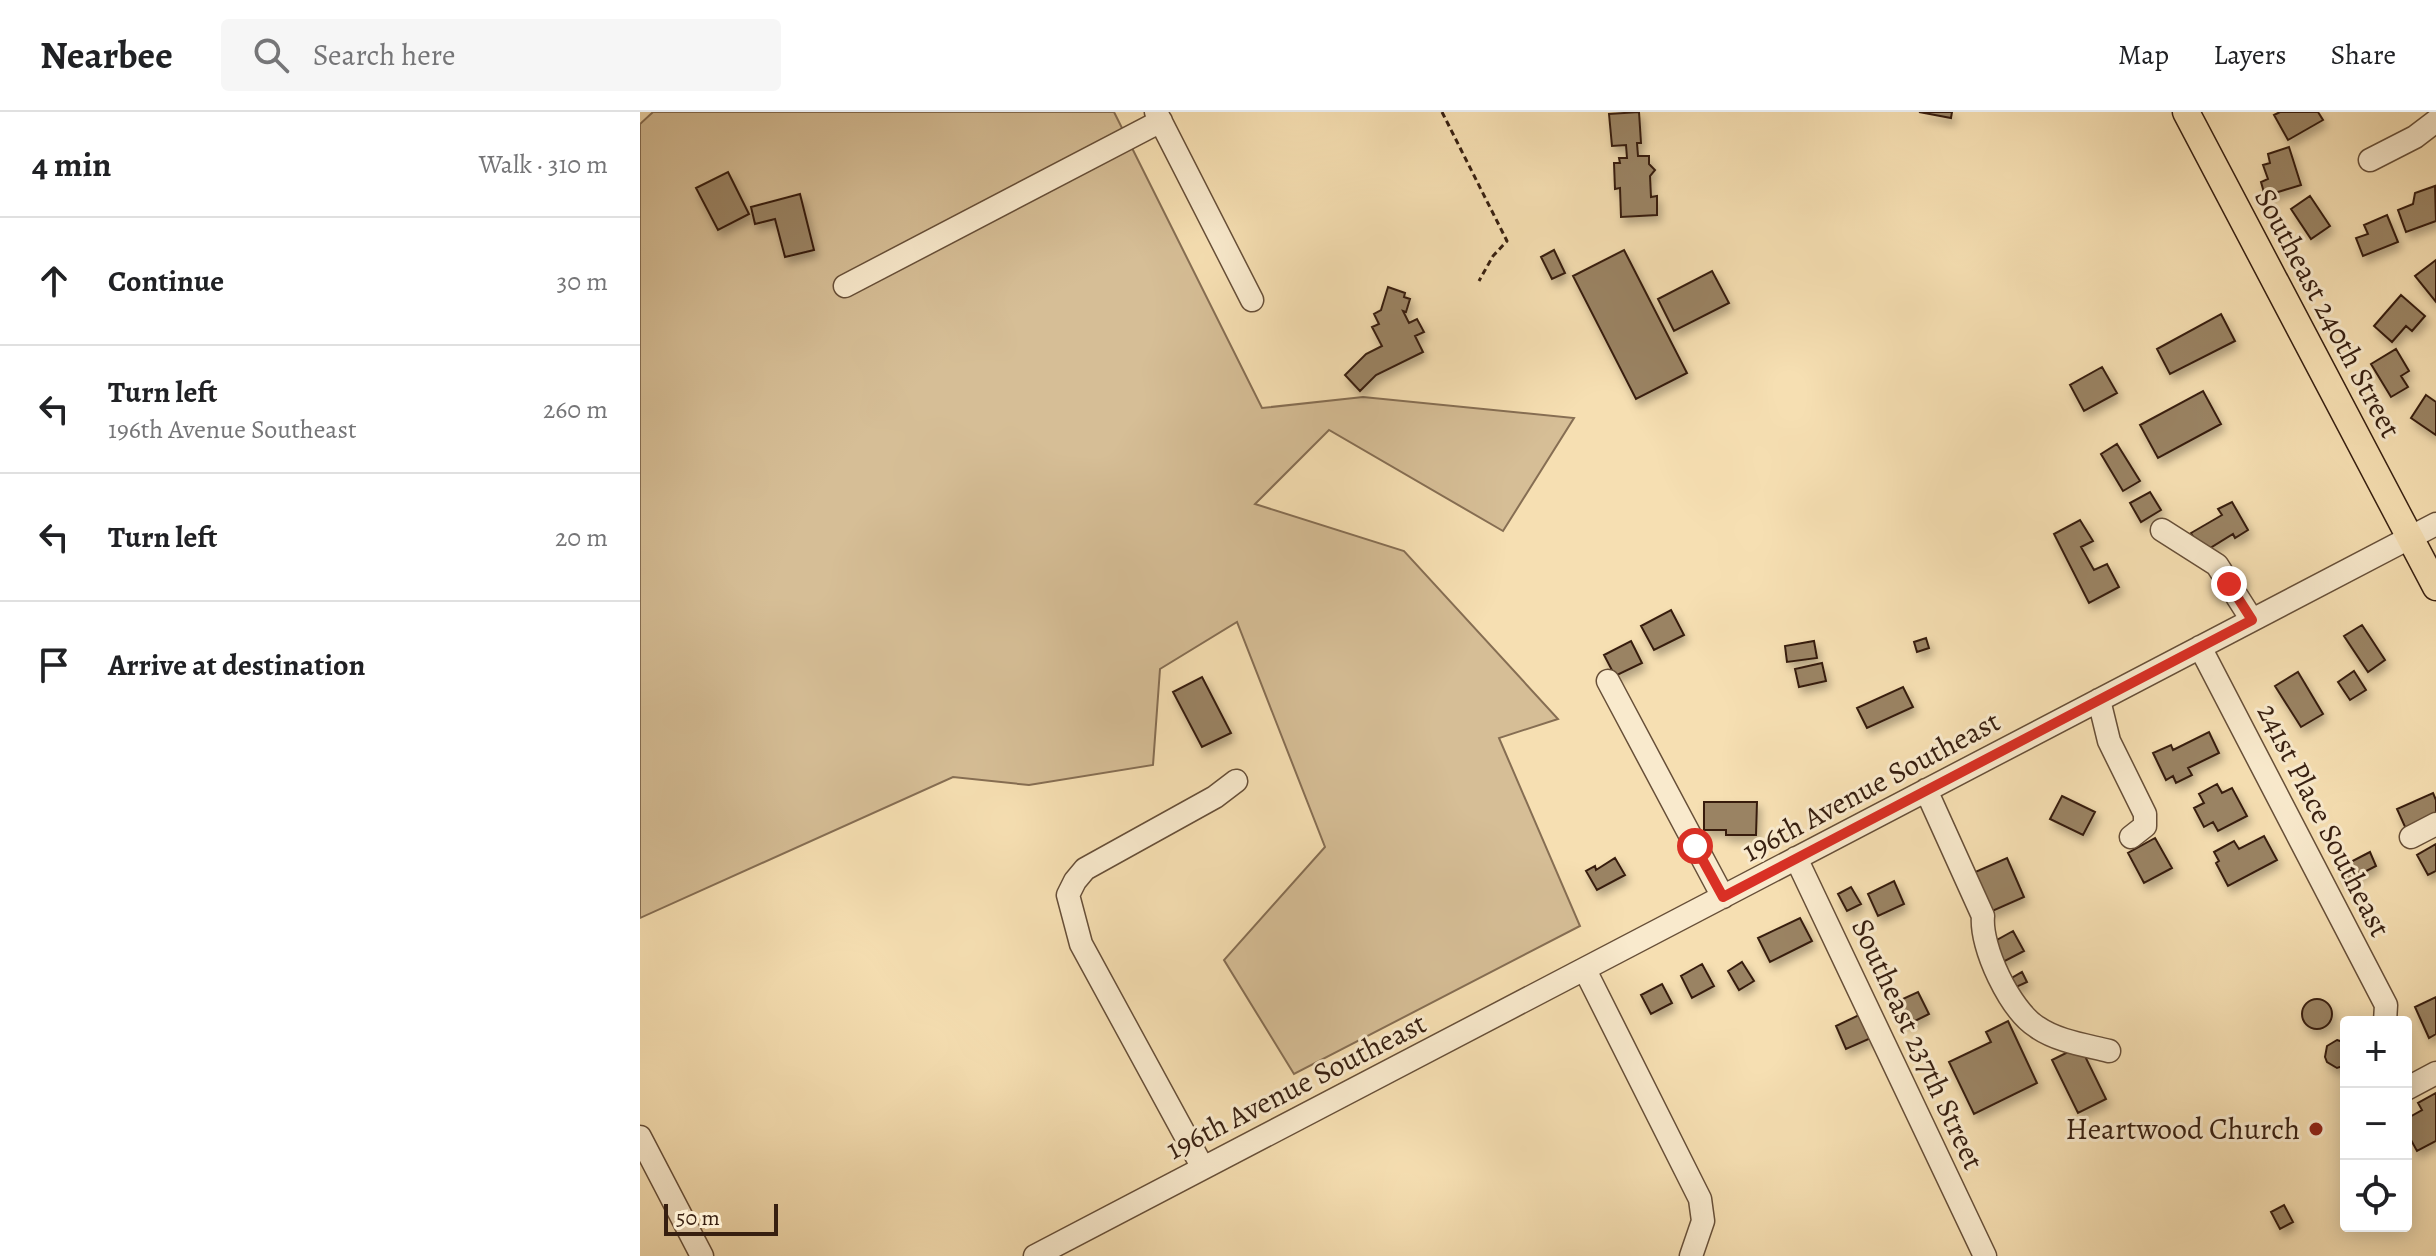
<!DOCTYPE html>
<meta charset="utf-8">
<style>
:root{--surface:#fff;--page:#f6f6f6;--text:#202124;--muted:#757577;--line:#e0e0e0}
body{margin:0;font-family:Alegreya,serif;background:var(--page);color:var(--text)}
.controls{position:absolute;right:24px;bottom:24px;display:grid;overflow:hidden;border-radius:8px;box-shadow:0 4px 20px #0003}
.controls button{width:72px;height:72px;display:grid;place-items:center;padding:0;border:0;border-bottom:2px solid var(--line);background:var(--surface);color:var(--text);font:40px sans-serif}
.scale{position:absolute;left:24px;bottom:20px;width:114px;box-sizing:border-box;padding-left:8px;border:4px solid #371f10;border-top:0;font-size:22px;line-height:28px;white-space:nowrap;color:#371f10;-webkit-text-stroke:6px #f9eacd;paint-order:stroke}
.stop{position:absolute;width:24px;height:24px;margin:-18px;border:6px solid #d93025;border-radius:50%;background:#fff}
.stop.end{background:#d93025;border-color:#fff;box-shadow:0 2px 8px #0008}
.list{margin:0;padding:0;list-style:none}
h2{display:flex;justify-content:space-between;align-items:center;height:104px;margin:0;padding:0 32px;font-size:34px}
h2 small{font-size:26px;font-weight:400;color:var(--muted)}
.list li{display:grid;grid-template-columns:52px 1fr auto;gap:24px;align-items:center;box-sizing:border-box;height:128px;padding:0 32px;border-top:2px solid var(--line)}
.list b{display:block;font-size:30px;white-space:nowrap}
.list p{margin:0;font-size:26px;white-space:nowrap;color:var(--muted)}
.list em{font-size:26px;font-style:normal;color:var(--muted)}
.icon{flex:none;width:44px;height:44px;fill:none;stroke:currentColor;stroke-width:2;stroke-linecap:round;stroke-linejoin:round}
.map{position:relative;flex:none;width:1796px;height:1144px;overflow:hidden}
header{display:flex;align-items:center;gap:48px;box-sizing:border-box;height:112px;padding:0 40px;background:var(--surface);border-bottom:2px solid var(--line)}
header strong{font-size:38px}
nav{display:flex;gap:44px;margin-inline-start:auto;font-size:28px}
.search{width:560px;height:72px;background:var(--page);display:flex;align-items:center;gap:20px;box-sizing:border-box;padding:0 28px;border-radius:8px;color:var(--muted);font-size:30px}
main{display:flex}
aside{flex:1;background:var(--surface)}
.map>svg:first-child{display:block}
.green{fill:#d6be96;stroke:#866e53;stroke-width:2}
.building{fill:#9a8364;stroke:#371f10;stroke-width:2;filter:url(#shadow)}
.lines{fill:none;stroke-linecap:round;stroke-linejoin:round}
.minor-casing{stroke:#674f38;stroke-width:25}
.major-casing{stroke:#371f10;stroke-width:29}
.path{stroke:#371f10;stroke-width:3;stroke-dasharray:6 4;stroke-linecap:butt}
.minor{stroke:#f9eacd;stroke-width:22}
.major{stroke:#f6dfb2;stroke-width:26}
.route{stroke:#d93025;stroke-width:10}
.poi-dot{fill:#8f2418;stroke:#f9eacd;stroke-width:3}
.labels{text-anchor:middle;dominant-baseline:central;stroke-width:6;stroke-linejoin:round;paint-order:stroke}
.street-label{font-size:30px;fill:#371f10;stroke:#f9eacd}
.poi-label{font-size:30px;fill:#371f10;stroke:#f9eacd;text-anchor:end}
</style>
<header>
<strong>Nearbee</strong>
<div class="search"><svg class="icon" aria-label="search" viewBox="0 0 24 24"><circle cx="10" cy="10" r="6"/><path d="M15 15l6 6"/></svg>Search here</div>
<nav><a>Map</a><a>Layers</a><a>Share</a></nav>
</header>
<main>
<aside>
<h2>4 min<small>Walk · 310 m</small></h2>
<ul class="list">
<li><svg class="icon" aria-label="ahead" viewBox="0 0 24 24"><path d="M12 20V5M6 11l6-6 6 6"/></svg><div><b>Continue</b></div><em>30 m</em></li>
<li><svg class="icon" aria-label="left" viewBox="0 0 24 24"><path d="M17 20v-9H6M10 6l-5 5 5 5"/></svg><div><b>Turn left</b><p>196th Avenue Southeast</p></div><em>260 m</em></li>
<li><svg class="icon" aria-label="left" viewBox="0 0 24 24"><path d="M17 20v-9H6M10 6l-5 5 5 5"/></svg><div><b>Turn left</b></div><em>20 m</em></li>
<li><svg class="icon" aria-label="arrive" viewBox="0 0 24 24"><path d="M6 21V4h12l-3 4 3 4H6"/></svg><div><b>Arrive at destination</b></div></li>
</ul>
</aside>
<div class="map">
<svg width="1796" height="1144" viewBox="0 0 1796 1144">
<defs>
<filter id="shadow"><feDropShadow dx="3.5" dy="6" stdDeviation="4" flood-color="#0004"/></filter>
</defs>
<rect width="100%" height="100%" fill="#f6dfb2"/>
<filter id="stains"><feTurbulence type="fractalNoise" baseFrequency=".0025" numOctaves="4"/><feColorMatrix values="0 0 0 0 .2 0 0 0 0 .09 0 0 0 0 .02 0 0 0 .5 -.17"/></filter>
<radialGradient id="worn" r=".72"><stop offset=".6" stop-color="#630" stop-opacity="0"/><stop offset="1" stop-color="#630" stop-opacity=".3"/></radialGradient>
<path class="green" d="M13,0H474L622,296L723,285L934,306L863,419L689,318L615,392L764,439L918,607L859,626L940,814L654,962L584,848L685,735L597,510L520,557L513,653L389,673L313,665L0,806V12Z"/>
<path class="building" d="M999,0L1001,31H997L998,44H1009V52L1015,58L1010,64L1011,85L1017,84V103L981,105L980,76L975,77L974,51H980L979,46H987L986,33L972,34L969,2Z
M1279,0H1312L1311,6Z
M1640,0H1678L1683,8L1648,28L1634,3Z
M1649,35L1661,73L1625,84L1621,70L1628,67L1623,53L1630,51L1628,42Z
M88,60L109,102L78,118L56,76Z
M1795,74L1796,109L1766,120L1758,98L1773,92L1775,81Z
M160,82L174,138L145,145L135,107L115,112L111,95Z
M1670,84L1690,114L1671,127L1651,97Z
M1747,103L1758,130L1723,144L1716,126L1728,122L1724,113Z
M914,138L925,161L912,167L901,145Z
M984,138L1047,261L996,287L933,164Z
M1796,148V190L1775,164Z
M1072,159L1089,191L1034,219L1018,187Z
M748,175L765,181L764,185L770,187L766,200L763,199L769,211L777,207L784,220L775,224L783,240L736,263L720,279L705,263L726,242L742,234L732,215L739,212L734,202L741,198Z
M1761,183L1785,204L1772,219L1766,214L1752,230L1734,214Z
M1581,202L1595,229L1530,262L1517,237Z
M1756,237L1769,259L1761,264L1768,275L1751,285L1731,252Z
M1462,255L1477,281L1444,299L1430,273Z
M1563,279L1581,312L1518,346L1500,313Z
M1786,283L1796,290V323L1771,306Z
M1477,332L1500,369L1483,379L1461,342Z
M1510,380L1521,398L1501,410L1490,391Z
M1592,390L1608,418L1595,426L1593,422L1562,441L1551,421L1582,403L1578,397Z
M1440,408L1453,429L1441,435L1454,458L1467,452L1479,475L1449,491L1414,422Z
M1031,498L1044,523L1014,538L1001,514Z
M1722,513L1745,548L1728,560L1704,524Z
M1286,526L1289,536L1277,540L1274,530Z
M991,529L1002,551L975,564L964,543Z
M1174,529L1177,546L1147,550L1145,534Z
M1182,551L1186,569L1159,575L1155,557Z
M1714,559L1726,578L1710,588L1698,570Z
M1658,560L1683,602L1661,615L1635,574Z
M562,565L591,621L562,635L533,580Z
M1263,575L1273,595L1227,616L1217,596Z
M1569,620L1579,641L1548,656L1552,663L1536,671L1533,664L1526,668L1513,641L1531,633L1533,638Z
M1577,672L1582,681L1592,676L1607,704L1578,719L1573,710L1564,715L1554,696L1564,691L1559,682Z
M1793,681L1796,688V704L1766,717L1757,697Z
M1422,684L1455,700L1443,723L1410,707Z
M1064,690H1117L1116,723H1086V718H1064Z
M1624,724L1637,748L1588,774L1576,751L1579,749L1574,740L1594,729L1599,737Z
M1515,726L1532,756L1504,771L1488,741Z
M1796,732V759L1788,763L1777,743Z
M1730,740L1736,754L1705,770L1699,756Z
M975,746L985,763L957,778L946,759L955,754L956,758Z
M1367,746L1384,785L1350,800L1333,761Z
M1254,769L1264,792L1238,804L1228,782Z
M1211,775L1221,792L1207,799L1198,782Z
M1160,806L1172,829L1130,850L1118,826Z
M1373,819L1384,839L1359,852L1348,833Z
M1102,850L1114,869L1099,878L1088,859Z
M1062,852L1074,874L1052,886L1041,864Z
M1382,860L1387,870L1374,876L1370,867Z
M1022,872L1032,891L1011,902L1001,883Z
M1278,880L1289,902L1265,914L1254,891Z
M1796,885V922L1789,926L1775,895Z
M1662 902a15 15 0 1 1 30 0a15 15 0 1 1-30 0Z
M1221,902L1231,926L1206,937L1196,914Z
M1368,909L1397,971L1334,1002L1309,950L1351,930L1346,920Z
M1697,928L1706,931V953L1697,956L1687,950L1685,945L1687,934Z
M1440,934L1466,987L1438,1001L1412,948Z
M1796,981V1029L1777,1039L1766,1019V1007L1782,998L1778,991Z
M1644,1093L1653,1110L1640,1117L1631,1100Z"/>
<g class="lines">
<g class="minor-casing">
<path id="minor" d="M516,0L612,188
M1730,48L1775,25L1796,9
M205,174L521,9
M1522,418L1577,453L1612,508
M1560,535L1746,893L1745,910
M968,569L1083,785
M1459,588L1469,629L1505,702V714L1491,725
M1286,678L1343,804C1340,835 1370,898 1397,915C1417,929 1445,933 1469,939
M1771,725L1796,712
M1156,746L1345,1144
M945,858L1060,1087L1063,1109L1051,1144
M1766,977L1796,961
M0,1025L62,1144
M563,1056L441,832L428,783L435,769L445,757L575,685L596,669
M395,1144L1796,412"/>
</g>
<g class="major-casing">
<path id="major" d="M1546,0L1796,475"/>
</g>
<path class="path" d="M802,0L867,129L853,144L839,169"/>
<use href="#minor" class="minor"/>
<use href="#major" class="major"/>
</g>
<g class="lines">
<path class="route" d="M1055,734L1083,785L1612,508L1589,472"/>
</g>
<circle class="poi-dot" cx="1676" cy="1017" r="8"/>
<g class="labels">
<g class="street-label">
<text transform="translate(1688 201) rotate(62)">Southeast 240th Street</text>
<text transform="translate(1231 674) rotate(-28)">196th Avenue Southeast</text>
<text transform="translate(1684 708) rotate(63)">241st Place Southeast</text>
<text transform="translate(1278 932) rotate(65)">Southeast 237th Street</text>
<text transform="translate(656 974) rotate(-27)">196th Avenue Southeast</text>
</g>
<g class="poi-label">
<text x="1660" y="1017">Heartwood Church</text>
</g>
</g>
<rect width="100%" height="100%" filter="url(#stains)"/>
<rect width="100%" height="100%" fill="url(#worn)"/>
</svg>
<div class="controls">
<button>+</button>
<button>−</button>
<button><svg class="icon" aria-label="locate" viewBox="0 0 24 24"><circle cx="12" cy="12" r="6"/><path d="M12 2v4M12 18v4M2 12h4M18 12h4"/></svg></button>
</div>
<div class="scale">50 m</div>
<div class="stop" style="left:1055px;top:734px"></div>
<div class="stop end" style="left:1589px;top:472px"></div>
</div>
</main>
